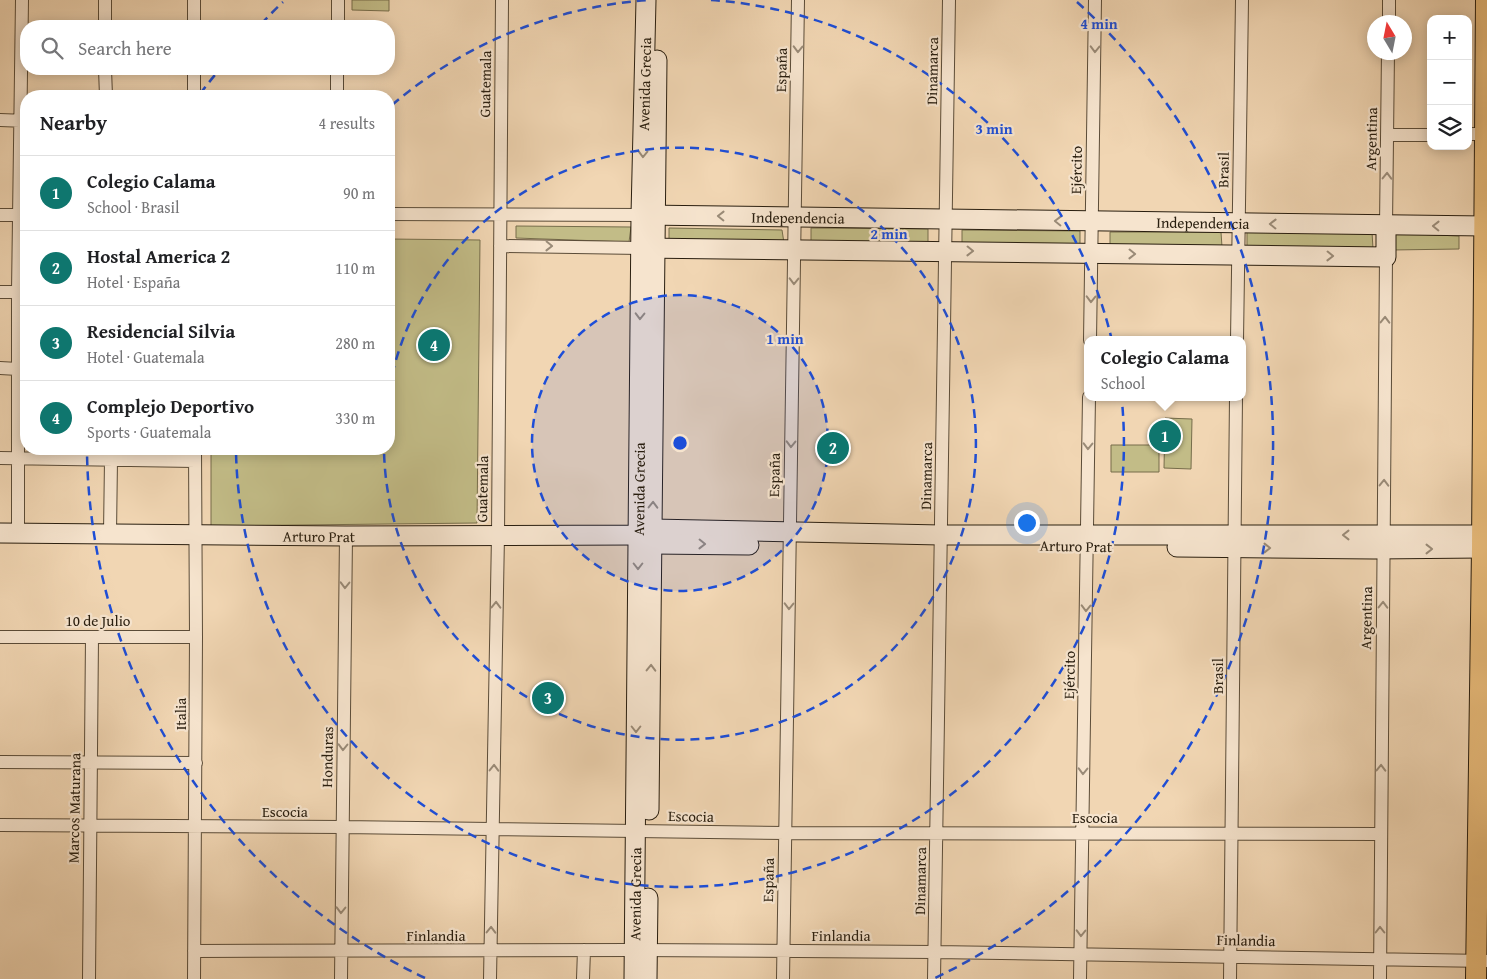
<!DOCTYPE html>
<meta charset="utf-8">
<style>
:root{--surface:#fff;--page:#f2f2f2;--text:#202124;--muted:#757577;--line:#e0e0e0;--accent:#0f766e}
body{margin:0;font-family:"Gentium Book Plus",serif;background:var(--page);color:var(--text)}
.controls{position:absolute;right:15px;top:15px;display:grid;overflow:hidden;border-radius:10px;box-shadow:0 2px 12px #0003}
.controls button{width:45px;height:45px;display:grid;place-items:center;padding:0;border:0;border-bottom:1px solid var(--line);background:var(--surface);color:var(--text);font:25px sans-serif}
.compass{position:absolute;left:1367px;top:15px;width:45px;height:45px;border-radius:50%;background:var(--surface);box-shadow:0 2px 12px #0003;rotate:350deg}
.you{position:absolute;left:1026px;top:522px;width:18px;height:18px;margin:-12px;border:4px solid #fff;border-radius:50%;background:#1a73e8;box-shadow:0 0 0 8px #1a73e833}
.badge{display:grid;place-items:center;width:32px;height:32px;border-radius:50%;background:var(--accent);color:#fff;font-size:16px;font-weight:700}
.pin{position:absolute;translate:-50% -50%;border:2px solid #fff;box-shadow:0 1px 5px #0006}
.popup{position:absolute;left:1084px;top:336px;width:162px;height:65px;box-sizing:border-box;display:grid;place-content:center;border-radius:10px;background:var(--surface);filter:drop-shadow(0 1px 4px #0005);font-size:16px;white-space:nowrap;color:var(--muted)}
.popup b{font-size:19px;color:var(--text)}
.popup::after{content:'';position:absolute;left:50%;top:100%;margin-left:-10px;border:10px solid transparent;border-top-color:var(--surface)}
.list{margin:0;padding:0;list-style:none}
h2{display:flex;justify-content:space-between;align-items:center;height:65px;margin:0;padding:0 20px;font-size:21px}
h2 small{font-size:16px;font-weight:400;color:var(--muted)}
.list li{display:grid;grid-template-columns:32px 1fr auto;gap:15px;align-items:center;box-sizing:border-box;height:75px;padding:0 20px;border-top:1px solid var(--line)}
.list b{display:block;font-size:19px;white-space:nowrap}
.list p{margin:0;font-size:16px;white-space:nowrap;color:var(--muted)}
.list em{font-size:16px;font-style:normal;color:var(--muted)}
.icon{flex:none;width:28px;height:28px;fill:none;stroke:currentColor;stroke-width:2;stroke-linecap:round;stroke-linejoin:round}
.map{position:relative;flex:none;width:1487px;height:979px;overflow:hidden}
.search{position:absolute;background:var(--surface);box-shadow:0 2px 12px #0003;left:20px;top:20px;width:375px;height:55px;display:flex;align-items:center;gap:12px;box-sizing:border-box;padding:0 18px;border-radius:20px;color:var(--muted);font-size:19px}
.panel{position:absolute;background:var(--surface);box-shadow:0 2px 12px #0003;left:20px;top:90px;width:375px;height:365px;border-radius:20px}
.map>svg:first-child{display:block}
.green{fill:#c2bc87;stroke:#766d4b}
.lines{fill:none;stroke-linecap:round;stroke-linejoin:round}
.street-casing{stroke:#5b4c38;stroke-width:14}
.secondary-casing{stroke:#291e0f;stroke-width:21}
.primary-casing{stroke:#291e0f;stroke-width:22}
.street{stroke:#f6e4ce;stroke-width:12}
.secondary{stroke:#f6e4ce;stroke-width:19}
.primary{stroke:#e8bb7a;stroke-width:20}
.oneway{stroke:#9a8b78}
.ring{fill:none;stroke:#1d4ed8;stroke-width:2.5;stroke-dasharray:9 6}
.labels{text-anchor:middle;dominant-baseline:central;stroke-width:4.5;stroke-linejoin:round;paint-order:stroke}
.street-label{font-size:15px;fill:#291e0f;stroke:#f6e4ce}
.centre{fill:#1d4ed8;stroke:#f6e4ce;stroke-width:2.5}
.ring-label{font-size:15px;text-anchor:middle;font-weight:bold;fill:#1d4ed8;stroke:#f6e4ce;stroke-width:4.5;stroke-linejoin:round;paint-order:stroke}
</style>
<div class="map">
<svg width="1487" height="979" viewBox="0 0 1487 979">
<rect width="100%" height="100%" fill="#f1d6b3"/>
<filter id="stains"><feTurbulence type="fractalNoise" baseFrequency=".004" numOctaves="4"/><feColorMatrix values="0 0 0 0 .2 0 0 0 0 .09 0 0 0 0 .02 0 0 0 .5 -.17"/></filter>
<radialGradient id="worn" r=".72"><stop offset=".6" stop-color="#630" stop-opacity="0"/><stop offset="1" stop-color="#630" stop-opacity=".3"/></radialGradient>
<path class="green" d="M352,0H389V11L352,10Z
M516,226L631,227L629,242L516,238Z
M669,228L782,230L784,243L669,241Z
M811,228L928,229V243L811,241Z
M962,230L1080,231V246L962,245Z
M1247,231L1372,232L1373,249L1247,247Z
M1110,232H1221L1222,247L1110,246Z
M1393,233L1459,236V249L1392,250Z
M389,239L480,240L477,523L211,526V449H389Z
M1165,418L1192,419L1191,469L1164,468Z
M1111,445H1159V472H1111Z"/>
<g class="lines">
<g class="street-casing">
<path id="street" d="M105,0V26
M1389,22V0
M194,26V0
M338,26V0
M105,69L106,96
M194,96V69
M337,96V69
M0,120L26,121
M1468,134H1485
M1387,135H1431
M389,214L641,215
M0,215H26
M1386,225L1388,52
M500,246L641,248
M0,292H18
M1090,340L1095,0
M1237,340L1242,0
M0,368L18,369
M0,458L195,461
M18,533V292L22,0
M110,533L111,460
M0,637H196
M0,762L196,763
M0,825L342,827L785,833L1381,834
M194,951L635,950L935,952L1487,961
M89,979L92,637
M194,979L196,637L195,449
M341,979L346,536
M490,979L498,535L502,0
M583,979L584,950
M783,979L798,0
M934,979L949,0
M1080,979L1089,397
M1230,979L1236,397
M1380,979L1386,257"/>
</g>
<g class="secondary-casing">
<g id="secondary">
<path id="s1" d="M643,215L1485,226"/>
<path d="M642,248L1386,257V225"/>
<path id="s2" d="M0,533L346,536L638,535L652,529L941,535H1482"/>
<path d="M641,537L652,544L749,545"/>
<path d="M1177,547L1374,549L1482,548"/>
<path d="M649,810L657,60"/>
<path id="s3" d="M634,979L641,215L646,0"/>
<path d="M647,979L648,898"/>
</g>
</g>
<g class="primary-casing">
<path id="primary" d="M1476,979L1482,548L1486,0"/>
</g>
<use href="#street" class="street"/>
<use href="#secondary" class="secondary"/>
<use href="#primary" class="primary"/>
</g>
<defs><path id="oneway-chevron" d="M-2-3.5L2.5 0L-2 3.5" fill="none" stroke-width="1.6" stroke-linecap="round" stroke-linejoin="round" transform="scale(1.25)"/></defs>
<g class="oneway">
<use href="#oneway-chevron" transform="translate(798 49) rotate(91)"/>
<use href="#oneway-chevron" transform="translate(1095 49) rotate(91)"/>
<use href="#oneway-chevron" transform="translate(643 154) rotate(91)"/>
<use href="#oneway-chevron" transform="translate(1387 176) rotate(-89)"/>
<use href="#oneway-chevron" transform="translate(721 216) rotate(-179)"/>
<use href="#oneway-chevron" transform="translate(1058 221) rotate(-179)"/>
<use href="#oneway-chevron" transform="translate(1273 224) rotate(-179)"/>
<use href="#oneway-chevron" transform="translate(1436 226) rotate(-179)"/>
<use href="#oneway-chevron" transform="translate(549 246) rotate(1)"/>
<use href="#oneway-chevron" transform="translate(970 251) rotate(1)"/>
<use href="#oneway-chevron" transform="translate(1132 254) rotate(1)"/>
<use href="#oneway-chevron" transform="translate(1330 256) rotate(1)"/>
<use href="#oneway-chevron" transform="translate(794 281) rotate(91)"/>
<use href="#oneway-chevron" transform="translate(1091 299) rotate(91)"/>
<use href="#oneway-chevron" transform="translate(640 316) rotate(91)"/>
<use href="#oneway-chevron" transform="translate(1385 320) rotate(-89)"/>
<use href="#oneway-chevron" transform="translate(791 444) rotate(91)"/>
<use href="#oneway-chevron" transform="translate(1088 446) rotate(91)"/>
<use href="#oneway-chevron" transform="translate(1384 483) rotate(-89)"/>
<use href="#oneway-chevron" transform="translate(653 505) rotate(-89)"/>
<use href="#oneway-chevron" transform="translate(1346 535) rotate(-180)"/>
<use href="#oneway-chevron" transform="translate(702 544) rotate(1)"/>
<use href="#oneway-chevron" transform="translate(1267 548)"/>
<use href="#oneway-chevron" transform="translate(1429 549)"/>
<use href="#oneway-chevron" transform="translate(638 566) rotate(90)"/>
<use href="#oneway-chevron" transform="translate(345 585) rotate(91)"/>
<use href="#oneway-chevron" transform="translate(496 605) rotate(-89)"/>
<use href="#oneway-chevron" transform="translate(1383 605) rotate(-89)"/>
<use href="#oneway-chevron" transform="translate(789 606) rotate(91)"/>
<use href="#oneway-chevron" transform="translate(1086 608) rotate(91)"/>
<use href="#oneway-chevron" transform="translate(651 668) rotate(-89)"/>
<use href="#oneway-chevron" transform="translate(636 729) rotate(90)"/>
<use href="#oneway-chevron" transform="translate(343 747) rotate(91)"/>
<use href="#oneway-chevron" transform="translate(494 768) rotate(-89)"/>
<use href="#oneway-chevron" transform="translate(1381 768) rotate(-89)"/>
<use href="#oneway-chevron" transform="translate(1083 771) rotate(91)"/>
<use href="#oneway-chevron" transform="translate(341 910) rotate(91)"/>
<use href="#oneway-chevron" transform="translate(491 930) rotate(-89)"/>
<use href="#oneway-chevron" transform="translate(1380 930) rotate(-90)"/>
<use href="#oneway-chevron" transform="translate(1081 933) rotate(91)"/>
</g>
<circle cx="680" cy="443" r="148" fill="#1d4ed8" fill-opacity=".12"/>
<g class="ring">
<circle cx="680" cy="443" r="148"/>
<path d="M389 389A296 296 0 1 1 384 451"/>
<path d="M392 105A444 444 0 0 1 649 0M711 0A444 444 0 1 1 236 451"/>
<path d="M425 978A593 593 0 0 1 87 453M200 94A593 593 0 0 1 219 70M261 24A593 593 0 0 1 283 2M1077 2A593 593 0 0 1 935 978"/>
</g>
<g class="labels">
<g class="street-label">
<text transform="translate(781 70) rotate(-89)">España</text>
<text transform="translate(932 71) rotate(-89)">Dinamarca</text>
<text transform="translate(485 84) rotate(-89)">Guatemala</text>
<text stroke="none"><textPath href="#s3" startOffset="895">Avenida Grecia</textPath></text>
<text transform="translate(1371 139) rotate(-89)">Argentina</text>
<text transform="translate(1076 170) rotate(-89)">Ejército</text>
<text transform="translate(1223 170) rotate(-89)">Brasil</text>
<text stroke="none"><textPath href="#s1" startOffset="155">Independencia</textPath></text>
<text stroke="none"><textPath href="#s1" startOffset="560">Independencia</textPath></text>
<text transform="translate(774 475) rotate(-89)">España</text>
<text transform="translate(926 476) rotate(-89)">Dinamarca</text>
<text transform="translate(482 489) rotate(-89)">Guatemala</text>
<text stroke="none"><textPath href="#s3" startOffset="490">Avenida Grecia</textPath></text>
<text stroke="none"><textPath href="#s2" startOffset="319">Arturo Prat</textPath></text>
<text transform="translate(1076 546) rotate(1)">Arturo Prat</text>
<text transform="translate(1366 618) rotate(-89)">Argentina</text>
<text x="98" y="620">10 de Julio</text>
<text transform="translate(1069 675) rotate(-89)">Ejército</text>
<text transform="translate(1217 676) rotate(-90)">Brasil</text>
<text transform="translate(180 714) rotate(-90)">Italia</text>
<text transform="translate(327 757) rotate(-89)">Honduras</text>
<text transform="translate(74 808) rotate(-89)">Marcos Maturana</text>
<text x="285" y="811">Escocia</text>
<text transform="translate(691 816) rotate(1)">Escocia</text>
<text x="1095" y="817">Escocia</text>
<text transform="translate(768 880) rotate(-89)">España</text>
<text transform="translate(920 881) rotate(-89)">Dinamarca</text>
<text stroke="none"><textPath href="#s3" startOffset="85">Avenida Grecia</textPath></text>
<text x="436" y="935">Finlandia</text>
<text x="841" y="935">Finlandia</text>
<text transform="translate(1246 940) rotate(1)">Finlandia</text>
</g>
</g>
<circle cx="680" cy="443" r="8" class="centre"/>
<g class="ring-label">
<text x="1099" y="29">4 min</text>
<text x="994" y="134">3 min</text>
<text x="889" y="239">2 min</text>
<text x="785" y="344">1 min</text>
</g>
<rect width="100%" height="100%" filter="url(#stains)"/>
<rect width="100%" height="100%" fill="url(#worn)"/>
</svg>
<div class="controls">
<button>+</button>
<button>−</button>
<button><svg class="icon" aria-label="layers" viewBox="0 0 24 24"><path d="M12 4l9 5-9 5-9-5zM3 14l9 5 9-5"/></svg></button>
</div>
<svg class="compass" viewBox="-18 -18 36 36"><path d="M0-13l5 13h-10z" fill="#e53935"/><path d="M0 13l5-13h-10z" fill="#757577"/></svg>
<div class="you"></div>
<div class="pin badge" style="left:1165px;top:436px">1</div>
<div class="popup"><b>Colegio Calama</b>School</div>
<div class="pin badge" style="left:833px;top:448px">2</div>
<div class="pin badge" style="left:548px;top:698px">3</div>
<div class="pin badge" style="left:434px;top:345px">4</div>
<div class="search"><svg class="icon" aria-label="search" viewBox="0 0 24 24"><circle cx="10" cy="10" r="6"/><path d="M15 15l6 6"/></svg>Search here</div>
<section class="panel">
<h2>Nearby<small>4 results</small></h2>
<ul class="list">
<li><span class="badge">1</span><div><b>Colegio Calama</b><p>School · Brasil</p></div><em>90 m</em></li>
<li><span class="badge">2</span><div><b>Hostal America 2</b><p>Hotel · España</p></div><em>110 m</em></li>
<li><span class="badge">3</span><div><b>Residencial Silvia</b><p>Hotel · Guatemala</p></div><em>280 m</em></li>
<li><span class="badge">4</span><div><b>Complejo Deportivo</b><p>Sports · Guatemala</p></div><em>330 m</em></li>
</ul>
</section>
</div>
